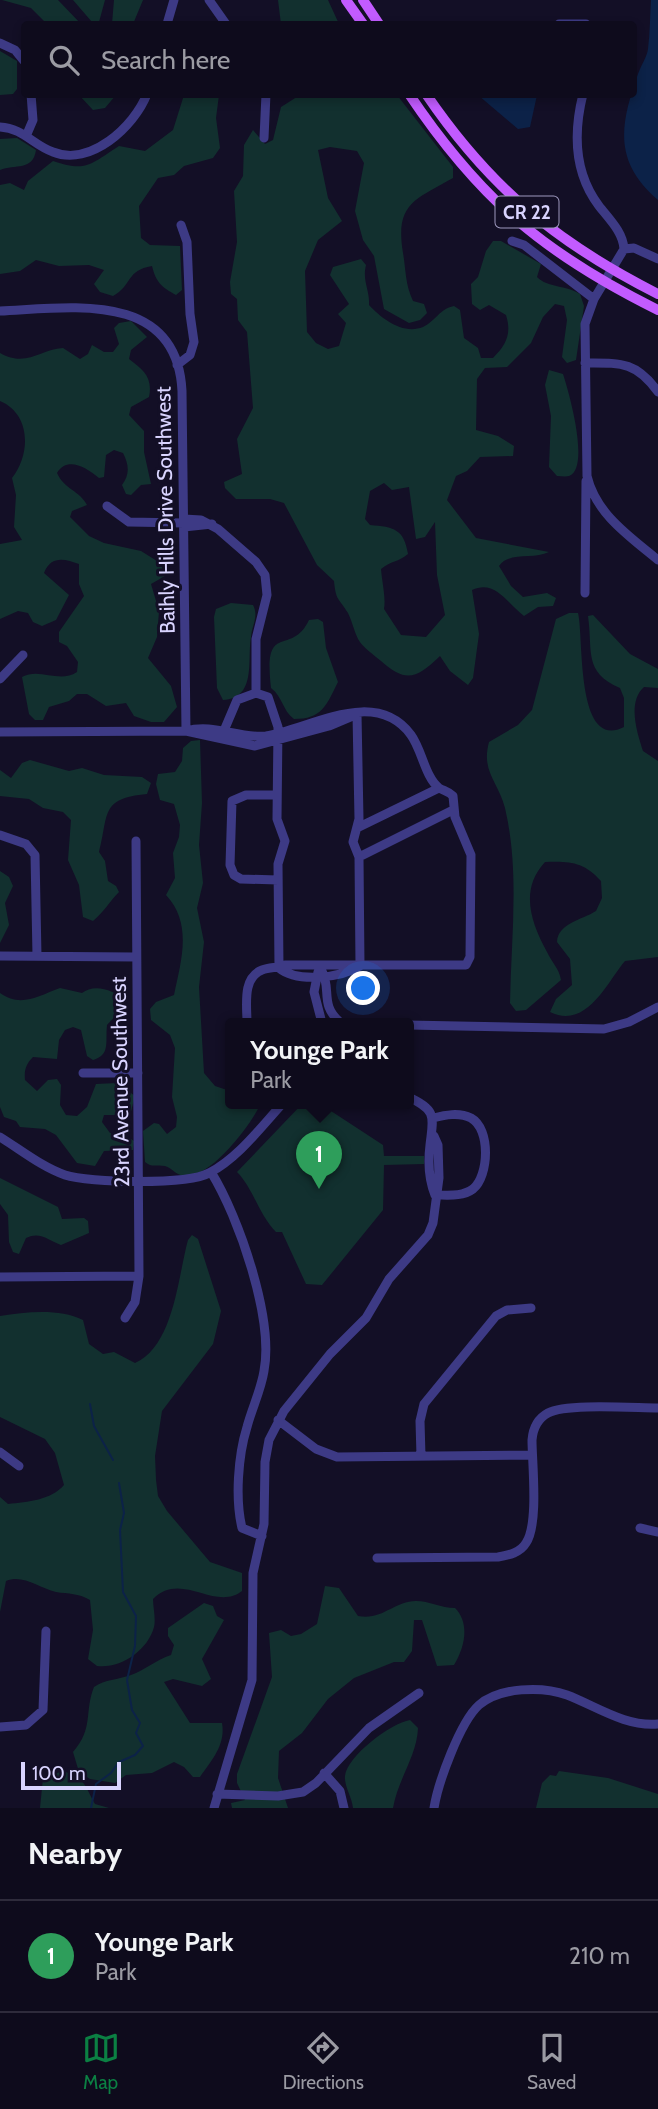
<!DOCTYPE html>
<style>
:root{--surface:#0e0b1c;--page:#171425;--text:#f1f3f6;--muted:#9b9ba3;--line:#2e2b3b;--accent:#0b8043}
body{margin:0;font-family:Cabin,sans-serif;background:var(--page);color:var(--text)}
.scale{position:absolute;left:21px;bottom:18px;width:100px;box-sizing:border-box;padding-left:7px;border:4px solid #d9d4ff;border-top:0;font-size:19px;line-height:24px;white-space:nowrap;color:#d9d4ff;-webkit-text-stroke:5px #130f26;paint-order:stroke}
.you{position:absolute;left:364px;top:989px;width:24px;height:24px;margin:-18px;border:5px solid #fff;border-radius:50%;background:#1a73e8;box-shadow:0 0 0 10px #1a73e833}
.badge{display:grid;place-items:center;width:46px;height:46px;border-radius:50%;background:var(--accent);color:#fff;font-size:23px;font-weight:700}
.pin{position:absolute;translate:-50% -58px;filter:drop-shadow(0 2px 4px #0008)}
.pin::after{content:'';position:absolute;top:37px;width:24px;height:21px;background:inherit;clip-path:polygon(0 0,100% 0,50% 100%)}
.popup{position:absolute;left:225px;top:1018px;width:189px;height:91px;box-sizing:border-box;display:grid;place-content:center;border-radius:7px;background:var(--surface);filter:drop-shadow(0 2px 5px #0005);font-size:23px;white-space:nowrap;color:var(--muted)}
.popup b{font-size:26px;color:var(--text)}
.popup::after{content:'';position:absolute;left:50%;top:100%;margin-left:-14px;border:14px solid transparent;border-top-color:var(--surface)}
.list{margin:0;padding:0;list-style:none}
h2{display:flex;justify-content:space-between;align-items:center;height:91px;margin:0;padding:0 28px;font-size:30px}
h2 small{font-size:23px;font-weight:400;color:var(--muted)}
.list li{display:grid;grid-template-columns:46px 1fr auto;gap:21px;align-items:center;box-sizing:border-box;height:112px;padding:0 28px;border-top:2px solid var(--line)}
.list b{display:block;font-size:26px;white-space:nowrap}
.list p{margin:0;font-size:23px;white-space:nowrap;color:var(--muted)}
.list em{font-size:23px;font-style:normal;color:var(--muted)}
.icon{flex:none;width:38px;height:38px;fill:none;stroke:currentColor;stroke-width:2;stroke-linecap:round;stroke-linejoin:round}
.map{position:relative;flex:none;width:658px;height:1808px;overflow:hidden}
.search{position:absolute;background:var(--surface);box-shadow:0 4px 10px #0003;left:21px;right:21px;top:21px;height:77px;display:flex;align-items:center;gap:18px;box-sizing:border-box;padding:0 24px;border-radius:7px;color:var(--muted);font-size:26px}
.sheet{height:203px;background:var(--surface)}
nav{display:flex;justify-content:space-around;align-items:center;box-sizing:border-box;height:98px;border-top:2px solid var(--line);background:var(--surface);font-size:19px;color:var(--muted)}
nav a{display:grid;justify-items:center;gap:4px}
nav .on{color:var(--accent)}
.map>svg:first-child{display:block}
.green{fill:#12302f;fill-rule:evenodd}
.water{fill:#0c2248}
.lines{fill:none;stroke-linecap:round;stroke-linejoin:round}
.stream{stroke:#0c2248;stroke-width:2}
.minor{stroke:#3d3a85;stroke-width:9}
.major{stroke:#c25bff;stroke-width:10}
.labels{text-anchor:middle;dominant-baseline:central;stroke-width:6;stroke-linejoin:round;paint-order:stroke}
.shield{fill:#130f26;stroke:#9e99be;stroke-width:2}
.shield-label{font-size:19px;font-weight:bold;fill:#d9d4ff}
.street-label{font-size:21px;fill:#d9d4ff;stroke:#130f26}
</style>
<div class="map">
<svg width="658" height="1808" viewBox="0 0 658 1808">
<rect width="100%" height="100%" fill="#130f26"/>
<path class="green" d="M2,0H58L81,24H47L31,8Z
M73,0H105L99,22H92Z
M114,0H143L133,24H112Z
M278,0H328L339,24H281Z
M0,51L17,61V89L13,94L0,95Z
M79,95H116L105,108L93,110Z
M184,95H219L216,118L220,148L213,158L184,166L174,175L158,178L139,206L141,238L150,245L180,246L182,290L176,295C161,287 156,282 152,266C126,270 132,286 113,296L100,292L94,284L104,270L89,265L59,266L36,260L20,271L0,274V185L10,183L24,190L28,181L53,161C87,173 92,163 119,146L145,151L173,130Z
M300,95H397L453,167V178C414,200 395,204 403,253C406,270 405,284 413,301L424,304L427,313L420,320L409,323L384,309L374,256L363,240L355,211L364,163L357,151L330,147L318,150L328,198L342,221L318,240L305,271L307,332L316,343L328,349L339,346L346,323L338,314L349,304L330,275L333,267L361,259L366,265C362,281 370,290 369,305C382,319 403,335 423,327C436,321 439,309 454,306L460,310L464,338L478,348L481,358H493C506,345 512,334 506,315L489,305L480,310L472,304L471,284L478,277L486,251L493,241H501L541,264L537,277C548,288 566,285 580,294L584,306L576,360L567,363L562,357L567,320L564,306L555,304L543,317L531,343L507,367L485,368L477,379L476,430L498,436L514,446L513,456L480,457L467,471L456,476L447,500L476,538L549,552C533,560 509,551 499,566L511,586L523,597L547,593L556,598L553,606L538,607L524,616C507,603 495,579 472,590L479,634L473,678L468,685L450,671L440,656C416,679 406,683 381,661C373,654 363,648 358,639C354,631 352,621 348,613C338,597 336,601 334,581L317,565L284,503L270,499H236L225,488L224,482L242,474L237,439L253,408L247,332L238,320L237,299L231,294L230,282L237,242L234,191L243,176L244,145L253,130L265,144L273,140L281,107ZM384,483L392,490L409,487L416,539L425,537L435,522L437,575L445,615L426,637L401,635L384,609C386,598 382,582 381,569C390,561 399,562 408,554C404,529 394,527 370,525L365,519L370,491Z
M17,138L36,150C33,171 15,164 0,170V139Z
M131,321L147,337L131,350L129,359C144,370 153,378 149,397L131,407L129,415L144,431V452L151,484L141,485L131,495L126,494L122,485C130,474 129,465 123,453L114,450L106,455L104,477L99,478C86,467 67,456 57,473C64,489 80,491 87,505L72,511L70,517L89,536L104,543L141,551L165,566V576L151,584L159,611L157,637L148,658L171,686L177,707L164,722H151L134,716L126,703L106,706L87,694H77L69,701L49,707L43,720H35L29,714L22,677C40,667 59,684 77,672L78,662L67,646L59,642V632L84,596L79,584V564C65,559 51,555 44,573L69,595L56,620L42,626L33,622L28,613L18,611L0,619V544L22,540L14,527L16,495L12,478C31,454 31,414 0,401V353C27,368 40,349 63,348L80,359L88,354L92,345L104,352H113L119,344L114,328L119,323Z
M549,370L563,374C568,389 591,468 569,476C565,477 561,476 557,476L549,467L551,416L545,385Z
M231,603L253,605C259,616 252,625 251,637C247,660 257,698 223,700L217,688L214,617L216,609Z
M569,613H578C584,636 575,752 624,727V698L620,688C583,672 593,651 588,616L593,615L630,654L658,669V688L644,687C627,702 637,732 643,751L658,761V957L625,961C607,982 587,1030 550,1012L556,999L572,985L570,959L557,942C558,923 582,920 596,911L602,898L601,881C584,862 570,861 545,862C520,889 530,921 547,952C552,963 559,968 561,980L526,1010L516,1011L510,1003C511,938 520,872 505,808C498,781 481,772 489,742L518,725L532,710L556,619Z
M318,619L323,622L326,648L338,682C326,706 322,719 294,719C282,710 283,697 271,688C263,619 291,658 309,620Z
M200,740L202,803L199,845L203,883L197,908L204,942L199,987L204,1073L215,1086L230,1091V1103L260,1105C250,1126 210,1179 184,1176C176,1175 172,1168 165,1166C156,1164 152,1168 145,1162L143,1131L154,1123L159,1124L167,1134L176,1127L177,1117L172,1097L175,1048L170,1035L151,1020L150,1009L156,1002L174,995C181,961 193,924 166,895L175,878L173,853L179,837L180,825L174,804L160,800L156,784L158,774L175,772L182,761L183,748L191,741Z
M30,760L69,771L82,768L104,775L142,777L151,783L147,794C99,798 109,816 99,852L105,861L108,881L116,886L119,892C109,902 104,912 93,921L83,917L79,885L68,860L71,820L63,812L43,808L29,799L0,796V770L11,778L22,763Z
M0,871L9,877L13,886L5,903L9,925L0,943Z
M60,988L82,993C94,983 114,990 125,1000L121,1010L107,1025C105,1041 111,1055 93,1060L87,1056L81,1030L73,1027L65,1030L59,1040L57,1059L33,1057C26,1064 24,1070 25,1080L37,1091L48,1080L57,1079L61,1085L60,1105L66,1115L77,1116L87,1107L96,1084L117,1083L135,1096L130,1115H104L102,1122L110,1133L125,1135L134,1141L133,1150L104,1151L95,1166L77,1163L56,1135L45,1129L20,1127L16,1121L4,1117L0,1107V993C21,1008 38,996 60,988Z
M303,1103H327L331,1111L383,1145L384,1156H424V1164L384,1165L383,1210L322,1285L306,1284L282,1232H276C259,1215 253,1188 237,1172Z
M0,1178L58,1207L62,1219L84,1218L88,1221L89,1233L61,1245C48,1240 40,1231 26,1238L19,1254L13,1252L9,1242L8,1215L0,1204Z
M192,1235L198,1239L221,1311L213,1344L162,1411L155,1456L156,1480L158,1496L167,1511L210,1562L242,1573V1591C215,1612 181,1570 153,1599C153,1607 156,1619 154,1627C148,1650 121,1669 97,1666L88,1659L93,1630L90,1600C78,1593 69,1594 56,1592C39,1588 23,1574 6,1581L0,1612V1497L8,1504C28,1502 51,1500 64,1485L55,1453L45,1439L0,1417V1316C26,1312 59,1308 83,1320L89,1344L103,1354L114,1352L135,1363C174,1346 178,1276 188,1240Z
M325,1586L339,1588L358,1616C382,1621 394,1601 416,1601C429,1601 441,1608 455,1608C470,1623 465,1647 454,1665L437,1666L422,1620H414L412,1651L404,1662H394L354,1678L328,1699L302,1733L279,1751L278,1778L288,1808H232L231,1803L245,1800L237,1783V1774L272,1677L269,1633L281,1630L291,1636L301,1634L317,1624Z
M204,1603L213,1606L217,1616L224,1620L202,1659L211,1679L202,1686L173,1679L164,1682L190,1723H222C226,1745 211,1761 200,1777H193L184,1767L174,1762L152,1773L126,1775L115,1783L90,1779L79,1772L73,1752C94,1728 84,1712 94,1687C105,1679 118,1680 131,1675C145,1670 156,1660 171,1655L174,1645L168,1636V1628Z
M410,1720L418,1728C417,1756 398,1779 393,1808H353C352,1797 344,1786 345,1776C347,1756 391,1723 410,1720Z
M63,1771C86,1778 85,1787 95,1804L109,1808H40L43,1778Z
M559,1771L608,1778L658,1794V1808H536L542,1783L550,1775L556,1776Z"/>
<path class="water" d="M651,0H658V200C613,161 620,125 638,74C641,65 647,57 648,49C650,33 650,16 651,0Z
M478,95H537L530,127L518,129Z"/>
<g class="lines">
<path class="stream" d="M90,1404L94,1426L113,1460
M91,1808L96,1784L111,1773L119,1762L135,1755L143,1746L136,1733L140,1723L132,1710L127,1680L135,1646L136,1616L123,1592L120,1530L124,1513L119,1483"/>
<path class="minor" d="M209,0L226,24
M167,24L174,0
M559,24H586
M0,43L15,50L24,61
M583,94C573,134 574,173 599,206C609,219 623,232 624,249L594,299L585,324L587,476C596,514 629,536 658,560
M0,127C23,128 33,145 53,152C90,167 134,127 147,94
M27,134L33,120L31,94
M264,138L266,94
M512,241L524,245L594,299
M624,249L634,248L658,259
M0,311C69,308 177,289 182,391L186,731
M585,363C620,363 636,361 658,392
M177,365L190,355L194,342L190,314L187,242L181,225
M107,506L129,522L184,523
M184,519L201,520L218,529L256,562L265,575L267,595L256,639V693
M184,527L212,524
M585,593L586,481
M0,679L23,655
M357,714L359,819L353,842L359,857L360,966
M186,731C214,723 238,739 266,736C310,729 375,686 411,735C422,750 425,777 439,788C444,791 448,791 453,796L455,817L471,855L470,957L466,965H285C278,968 270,967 262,970C242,978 247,1005 247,1023
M0,732L186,731L255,746L329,726L355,715
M223,733L237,700L256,693L268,697L278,727L277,819L285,841L278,864L279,968
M277,795H246L232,801L230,865L234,875L241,879L278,880
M357,828L439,788
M0,835L26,844L35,855L37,956
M359,857L453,810
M0,956L136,957
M279,968C297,983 341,978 360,966
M322,971C332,990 319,1005 341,1023
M318,972L314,992L322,1023
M408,1025L604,1029L629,1022L658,1007
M83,1073H138
M408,1097C438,1110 433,1118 430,1145C428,1161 429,1180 435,1195
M433,1118C445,1115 459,1112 471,1118C491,1129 489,1176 473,1189C462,1197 448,1195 435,1195
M0,1137C21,1150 42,1167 65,1175C89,1183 188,1185 209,1173C238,1158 261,1127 283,1103
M211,1172C239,1217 274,1319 264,1371C261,1390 252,1408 247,1427C238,1456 235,1499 242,1528L262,1536
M0,1277L139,1276
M125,1318L135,1302L139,1276L136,841
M278,1420L316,1449L337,1457L532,1455
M0,1452L19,1466
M421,1456L420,1421L424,1404L496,1316L507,1310L531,1308
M640,1528L658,1532
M377,1558L498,1557C509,1555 520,1553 526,1543C539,1524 532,1463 532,1440C533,1428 537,1419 548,1413C566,1403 635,1408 658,1408
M0,1727L26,1725L43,1710L46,1631
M324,1773L340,1791L344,1808
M217,1794L278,1796L303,1792L316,1783L369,1728L419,1693
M214,1808L252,1680L253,1573L264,1524L265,1462L269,1440L284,1411L330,1354L366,1318L389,1279L428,1235L433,1223L439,1178L438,1145L434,1136
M434,1808C438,1783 460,1722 479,1705C500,1687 542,1686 567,1695C596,1706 625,1727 658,1724"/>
<path class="major" d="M346,0L363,24
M363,0L379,24
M409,94C480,200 545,254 658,310
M426,94C490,188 557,243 658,294"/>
</g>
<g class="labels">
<rect class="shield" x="495.5" y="196.5" width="63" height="31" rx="5"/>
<g class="shield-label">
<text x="527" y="212">CR 22</text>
</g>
<g class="street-label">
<text transform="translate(165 510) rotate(-91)">Baihly Hills Drive Southwest</text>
<text transform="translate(120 1082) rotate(-91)">23rd Avenue Southwest</text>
</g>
</g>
</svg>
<div class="scale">100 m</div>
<div class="you"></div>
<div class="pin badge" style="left:319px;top:1189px;background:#2e9e5b">1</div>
<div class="popup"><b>Younge Park</b>Park</div>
<div class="search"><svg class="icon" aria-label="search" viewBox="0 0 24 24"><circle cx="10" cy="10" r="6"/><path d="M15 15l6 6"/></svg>Search here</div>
</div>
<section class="sheet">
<h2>Nearby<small></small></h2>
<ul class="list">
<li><span class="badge" style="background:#2e9e5b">1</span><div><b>Younge Park</b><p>Park</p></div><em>210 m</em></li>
</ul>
</section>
<nav>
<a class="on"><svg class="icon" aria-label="map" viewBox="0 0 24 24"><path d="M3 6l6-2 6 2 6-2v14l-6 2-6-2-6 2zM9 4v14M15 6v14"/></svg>Map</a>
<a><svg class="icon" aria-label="directions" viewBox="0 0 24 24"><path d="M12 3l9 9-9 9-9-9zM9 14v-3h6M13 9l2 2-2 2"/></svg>Directions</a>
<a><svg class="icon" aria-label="saved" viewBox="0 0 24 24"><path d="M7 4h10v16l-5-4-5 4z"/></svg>Saved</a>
</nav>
